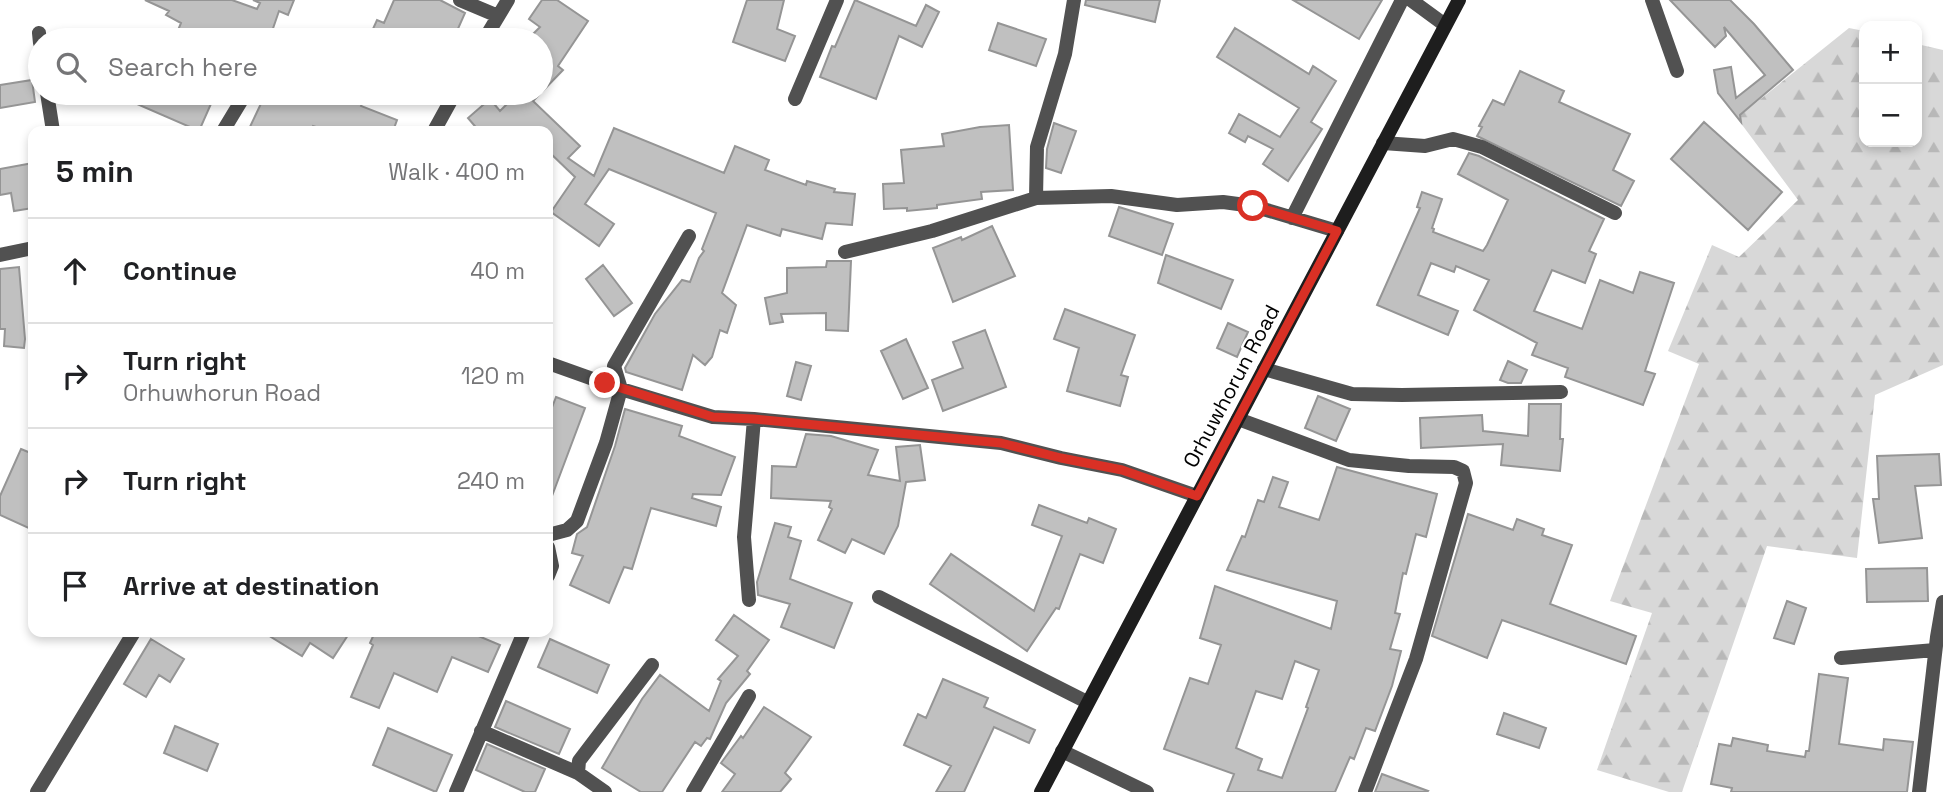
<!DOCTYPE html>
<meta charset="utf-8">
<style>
:root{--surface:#fff;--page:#f6f6f6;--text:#202124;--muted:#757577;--line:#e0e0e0}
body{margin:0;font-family:"Space Grotesk",sans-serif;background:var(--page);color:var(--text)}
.controls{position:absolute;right:21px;top:21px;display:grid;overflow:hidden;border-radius:14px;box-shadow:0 4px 10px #0003}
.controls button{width:63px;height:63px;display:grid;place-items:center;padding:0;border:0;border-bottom:2px solid var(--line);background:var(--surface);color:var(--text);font:35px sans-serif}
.stop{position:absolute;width:21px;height:21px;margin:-16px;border:5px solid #d93025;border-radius:50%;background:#fff}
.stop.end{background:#d93025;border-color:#fff;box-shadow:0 2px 7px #0008}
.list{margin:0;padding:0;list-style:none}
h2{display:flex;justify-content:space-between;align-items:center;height:91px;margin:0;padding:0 28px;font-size:30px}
h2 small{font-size:23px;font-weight:400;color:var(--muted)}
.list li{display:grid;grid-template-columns:46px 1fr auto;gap:21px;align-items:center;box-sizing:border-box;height:105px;padding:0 28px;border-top:2px solid var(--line)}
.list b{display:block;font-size:26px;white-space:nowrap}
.list p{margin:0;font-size:23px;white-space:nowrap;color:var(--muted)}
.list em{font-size:23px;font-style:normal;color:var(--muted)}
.icon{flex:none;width:38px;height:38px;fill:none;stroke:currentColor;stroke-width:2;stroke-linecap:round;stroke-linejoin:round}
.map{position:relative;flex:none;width:1943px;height:792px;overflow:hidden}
.search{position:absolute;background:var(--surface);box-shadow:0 4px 10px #0003;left:28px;top:28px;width:525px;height:77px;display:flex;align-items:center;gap:18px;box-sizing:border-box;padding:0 24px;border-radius:38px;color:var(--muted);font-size:26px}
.panel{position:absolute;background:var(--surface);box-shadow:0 4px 10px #0003;left:28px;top:126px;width:525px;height:511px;border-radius:14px}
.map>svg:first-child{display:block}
.forest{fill:url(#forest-firs)}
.building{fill:#c0c0c0;stroke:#959595;stroke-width:2;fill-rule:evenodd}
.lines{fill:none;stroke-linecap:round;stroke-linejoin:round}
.street{stroke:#515151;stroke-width:14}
.secondary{stroke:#1e1e1e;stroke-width:14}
.route{stroke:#d93025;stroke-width:9}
.labels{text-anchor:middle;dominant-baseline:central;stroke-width:5;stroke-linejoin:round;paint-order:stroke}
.street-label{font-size:21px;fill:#000;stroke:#fff}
</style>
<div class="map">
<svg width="1943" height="792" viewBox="0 0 1943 792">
<defs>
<pattern id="forest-firs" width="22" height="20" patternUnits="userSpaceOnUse" patternTransform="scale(1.75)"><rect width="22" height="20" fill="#d8d8d8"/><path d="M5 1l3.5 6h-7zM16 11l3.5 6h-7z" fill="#b8b8b8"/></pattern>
</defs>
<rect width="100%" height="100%" fill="#fff"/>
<path class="forest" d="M1849,28L1864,31V142H1917V44L1943,50V365L1875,395L1857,558L1767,546L1682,792H1669L1597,770L1652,613L1610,601L1699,364L1668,351L1712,245L1739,257L1798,200L1737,118Z"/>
<path class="building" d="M145,0H232L257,9L260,3L253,0H294L288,15L279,11L269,40H174L181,23L166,15L169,11Z
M394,0H440L465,13L453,40H368L377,20L384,23Z
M542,0H557L588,21L558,66L563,70L533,101L580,146L568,158L594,176L614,128L724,173L735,146L769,160L765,170L806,185L807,181L835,189L834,192L855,194L852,225L826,223L822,239L782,229L780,236L747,225L722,293L736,305L727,333L720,330L712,357L705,365L693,355L682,390L626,372L625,368L655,314L682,280L690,282L699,258L704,251L702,249L716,213L609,169L585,204L614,224L599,246L551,212L575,177L548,151V131H479L468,118L490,99L500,111L518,93H541V40H527L540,27L529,19Z
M747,0H784L777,29L795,36L785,61L733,42Z
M855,0L916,26L926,5L939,12L922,47L899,36L876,99L820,77L832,46L835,47Z
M1086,0H1160L1155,22L1085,5Z
M1293,0H1382L1359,39Z
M1670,0H1730L1754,24L1793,70L1740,115L1741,122L1718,93L1714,70L1731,67L1736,98L1765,75L1724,27L1726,36L1715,47Z
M998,23L1046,39L1036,66L989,50Z
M1235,28L1309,74L1313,66L1336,81L1311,122L1322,129L1288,181L1263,164L1273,149L1248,136L1245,142L1229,133L1239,114L1280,137L1299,108L1217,57Z
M1520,71L1564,91L1559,102L1630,134L1613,170L1634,181L1621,206L1477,136L1482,127L1479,126L1493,100L1504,105Z
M32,80L35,102L0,108V85Z
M142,93H204L214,97L199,131L137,104Z
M266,93H325L338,99L340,93H354L364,97L361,106L397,120L393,131H328L313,126L311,131H248Z
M1704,122L1782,192L1748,230L1671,159Z
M1054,123L1076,131L1061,173L1046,168L1047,149Z
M1009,125L1013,190L981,192L982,199L937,205V208L907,211V208L884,209L883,184L904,183L901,150L944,146L942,134L980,127Z
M1469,153L1479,156L1604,219L1589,251L1596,254L1585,283L1552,270L1534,311L1582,329L1600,280L1633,293L1640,272L1674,283L1645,371L1655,374L1643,405L1565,377L1568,368L1532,355L1537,343L1474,310L1489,280L1456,266L1454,272L1431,263L1418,295L1458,311L1448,335L1377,305L1420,208L1417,207L1422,192L1442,199L1432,228L1434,229L1433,232L1483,251L1487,245L1508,200L1458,174Z
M33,163V208L14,211L11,193L0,195V169Z
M1119,207L1173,224L1162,255L1109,236Z
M992,226L1015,276L953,302L933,248L961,237L962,240Z
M1166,255L1233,280L1221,309L1158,283Z
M827,261H851L848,331L826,330V313L781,314L783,322L770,324L765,298L787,293V268L826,267Z
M603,265L632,303L614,316L586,279Z
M19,267L25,339L24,348L4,346L5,329H0V269Z
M1065,309L1135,335L1121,375L1128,377L1120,406L1067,391L1079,348L1054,339Z
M1228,323L1248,332L1237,357L1217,348Z
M985,330L1006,387L943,411L932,380L963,368L953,342Z
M906,339L928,388L903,399L881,351Z
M1508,361L1527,370L1521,383H1508L1500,380Z
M796,362L811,366L801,400L787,396Z
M1318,396L1350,409L1336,441L1305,428Z
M556,397L585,408L549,504L548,418Z
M1529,404H1561L1560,439H1563L1560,471L1501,465L1503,444L1421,448L1420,418L1482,415L1483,431L1528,436Z
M625,409L682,426L679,436L735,457L721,495L693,494L692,498L721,507L716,526L651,508L632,569L624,567L609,603L570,585L583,556L572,553L577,534L587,527L615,446Z
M806,434L831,436L878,450L868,475L900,481L896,447L920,445L925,480L906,482L898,526L884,554L852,539L845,553L818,540L832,509L829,507L831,501L771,498L772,466L796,467Z
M21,449L33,454V530L0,515V496Z
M1939,454L1941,485L1915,486L1922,538L1879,543L1873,499H1879L1877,456Z
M1337,467L1437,494L1426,537L1416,534L1406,574L1403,573L1395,613L1400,614L1390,649L1401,651L1392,686L1375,731L1366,728L1354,759L1350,757L1335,792H1227L1234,774L1164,749L1190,678L1208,684L1221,645L1200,638L1215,586L1331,629L1337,601L1227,570L1242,536L1245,537L1258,500L1264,502L1273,477L1288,482L1279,507L1319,520ZM1295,661L1319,670L1306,707L1308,708L1282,778L1258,770L1262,759L1236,748L1256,691L1282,699Z
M1039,505L1087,523L1089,518L1116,529L1103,563L1080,554L1059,609L1056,608L1027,651L930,584L951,554L1034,611L1062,536L1032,525Z
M1468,514L1513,530L1517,519L1544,529L1542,535L1572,545L1550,604L1636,636L1626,664L1502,620L1487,658L1432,636Z
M775,523L791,527L788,537L801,541L790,579L852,603L834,648L781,627L790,604L758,595L757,582Z
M1927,568L1928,601L1867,602L1866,569Z
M1787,601L1806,608L1794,644L1774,638Z
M734,615L769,640L747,671L750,674L726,703L710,739L707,738L701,746L695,742L662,792H641L602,768L642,699L660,675L709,711L721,681L718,679L738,656L716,640Z
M263,632H350L333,658L310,643L302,656Z
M375,632H469L500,645L488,672L452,657L437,692L394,673L379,708L351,697L373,645L370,643Z
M151,639L184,659L170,682L159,675L146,697L124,684Z
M550,639L609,665L597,693L538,667Z
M1819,674L1848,678L1839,744L1883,750L1884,739L1913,742L1907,792H1731L1732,788L1711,784L1719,744L1731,746L1733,738L1768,745L1767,751L1805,757L1806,751H1809Z
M943,679L988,698L984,707L1035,730L1029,743L994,727L964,792H936L951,766L904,745L918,714L926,718Z
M506,701L570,729L559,754L495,727Z
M764,707L811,737L785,773L791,779L780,792H722L735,774L721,763L741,736L743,738Z
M1504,713L1546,728L1539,748L1497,734Z
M175,726L218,744L207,771L164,753Z
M388,728L452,755L436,792L373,765Z
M487,744L545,769L535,792H525L476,770Z
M1382,774L1428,791L1427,792H1375Z"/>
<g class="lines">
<path class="street" d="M460,0L498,16
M1411,0L1445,25
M1652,0L1677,71
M39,33L40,43
M285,40V39
M484,40L508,0
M47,93L53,131
M795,99L837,0
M223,131L246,93
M434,131L455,93
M1383,143L1425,146L1453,139L1482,147L1615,213
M1036,198L1037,147L1065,54L1074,0
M1292,218L1402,0
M845,252L932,231L1036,198L1111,196L1177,205L1223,202L1253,206L1337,231
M0,255L33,248
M548,363L621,389L713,417L754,419L1001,443L1061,458L1122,470L1197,496
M1264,369L1352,394L1402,395L1561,392
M1238,419L1349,460L1409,466L1454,467L1463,471L1466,483L1416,659L1365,792
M548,535L567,530L577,521L606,443L621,389L614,366L689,236
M548,547L552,566L548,576
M879,597L1087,702
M749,600L744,537L754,419
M1841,658L1935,650
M481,731L578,773
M1062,751L1147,792
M37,792L134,632
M456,792L524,632
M605,792L578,773L579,761L652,665
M693,792L749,696
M1919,792L1937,637L1943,602"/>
<path class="secondary" d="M1041,792L1459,0"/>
</g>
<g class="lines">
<path class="route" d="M605,383L713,417L754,419L1001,443L1061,458L1122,470L1197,496L1337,231L1253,206"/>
</g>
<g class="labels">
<g class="street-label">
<text transform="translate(1231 386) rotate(-62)">Orhuwhorun Road</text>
</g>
</g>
</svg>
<div class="controls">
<button>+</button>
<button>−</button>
</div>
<div class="stop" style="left:1253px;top:206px"></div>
<div class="stop end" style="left:605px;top:383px"></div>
<div class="search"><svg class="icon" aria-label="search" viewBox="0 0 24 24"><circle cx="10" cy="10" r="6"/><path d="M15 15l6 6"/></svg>Search here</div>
<section class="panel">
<h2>5 min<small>Walk · 400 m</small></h2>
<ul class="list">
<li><svg class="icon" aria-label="ahead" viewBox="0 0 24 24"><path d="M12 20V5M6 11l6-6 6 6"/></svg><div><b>Continue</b></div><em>40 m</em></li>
<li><svg class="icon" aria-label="right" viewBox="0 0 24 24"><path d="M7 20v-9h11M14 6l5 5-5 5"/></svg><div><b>Turn right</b><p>Orhuwhorun Road</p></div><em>120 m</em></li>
<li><svg class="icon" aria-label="right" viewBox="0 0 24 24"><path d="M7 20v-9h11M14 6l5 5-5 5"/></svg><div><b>Turn right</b></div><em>240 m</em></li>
<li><svg class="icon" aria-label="arrive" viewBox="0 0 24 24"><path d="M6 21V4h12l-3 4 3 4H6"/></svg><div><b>Arrive at destination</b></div></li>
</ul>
</section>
</div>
